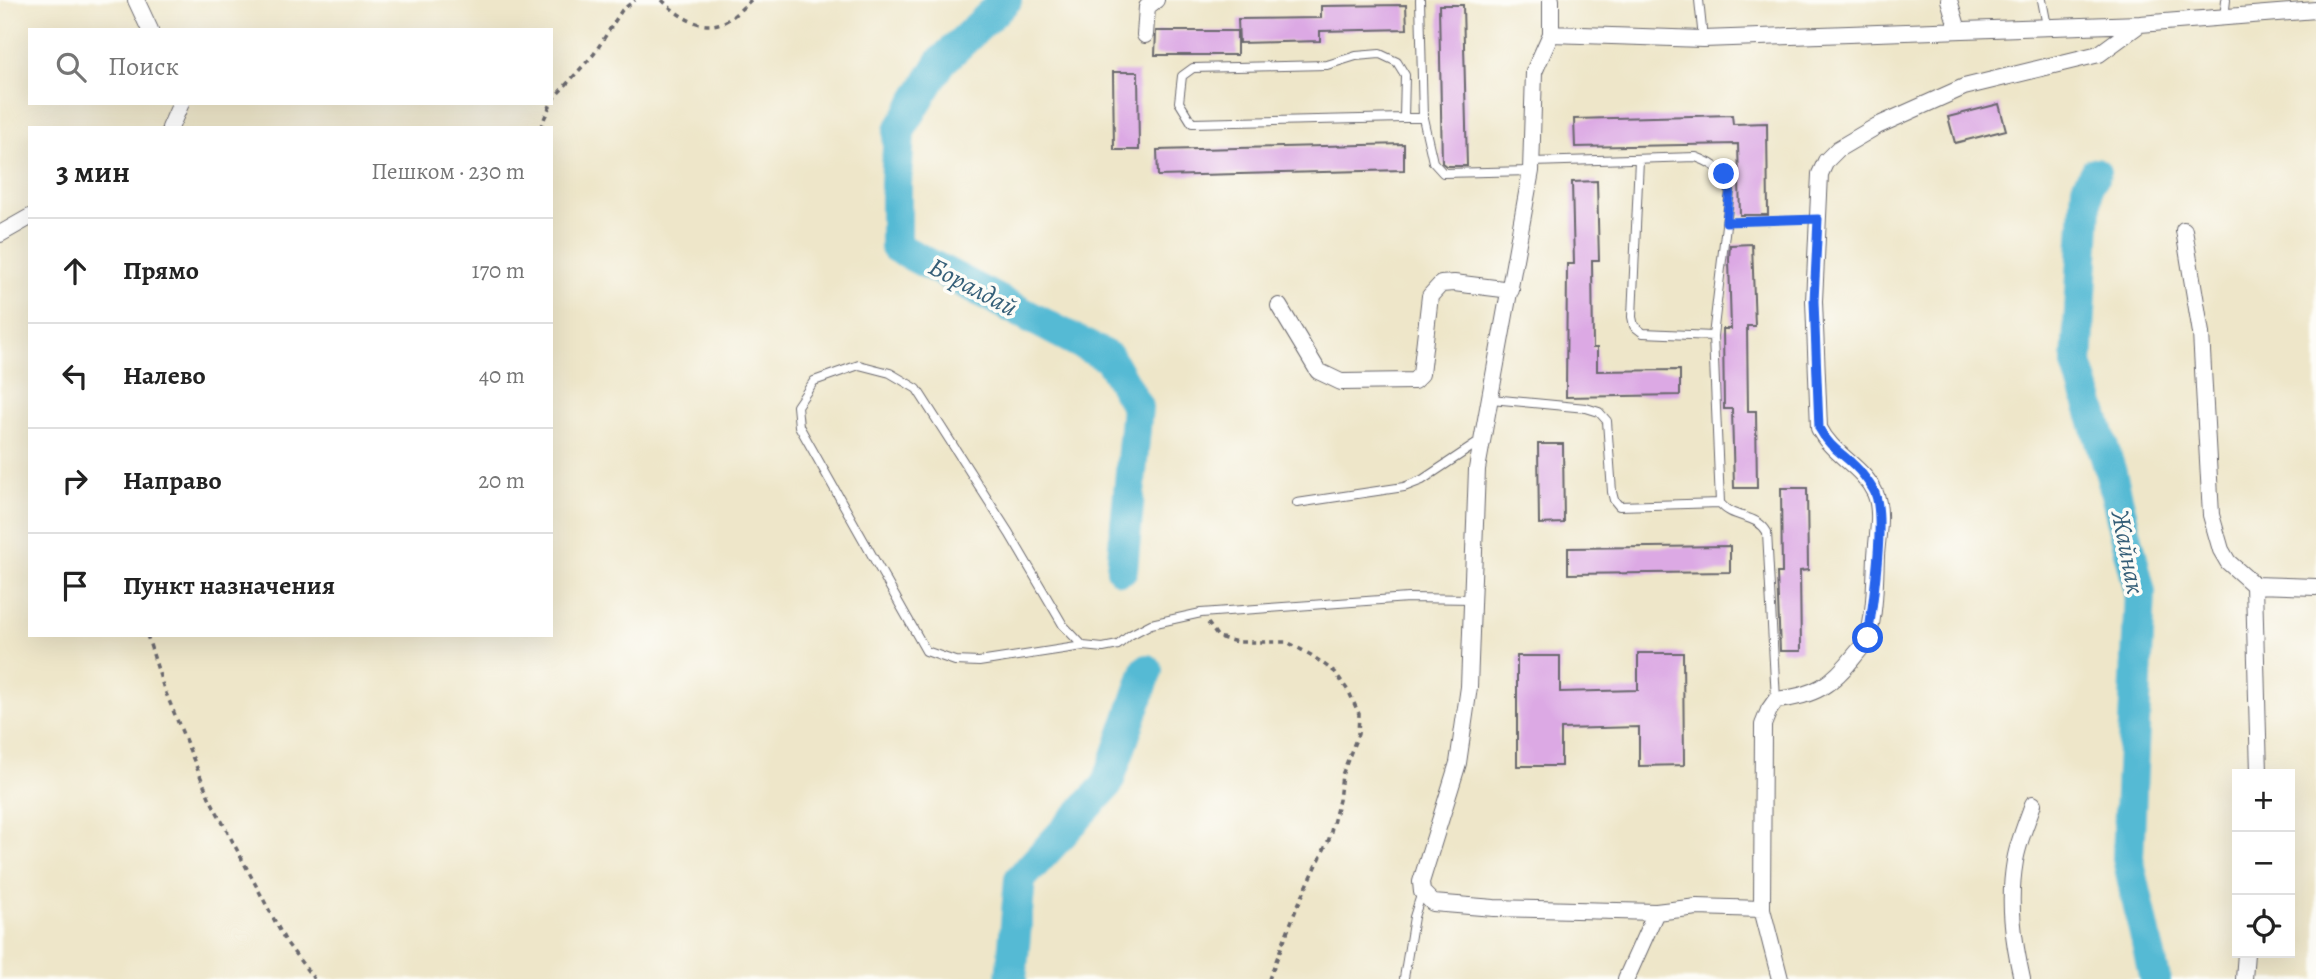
<!DOCTYPE html>
<html lang="ru">
<meta charset="utf-8">
<style>
:root{--surface:#fff;--page:#f2f2f2;--text:#222;--muted:#767676;--line:#e0e0e0}
body{margin:0;font-family:Alegreya,serif;background:var(--page);color:var(--text)}
.controls{position:absolute;right:21px;bottom:21px;display:grid;overflow:hidden;border-radius:0px;box-shadow:0 7px 28px #0002}
.controls button{width:63px;height:63px;display:grid;place-items:center;padding:0;border:0;border-bottom:2px solid var(--line);background:var(--surface);color:var(--text);font:35px sans-serif}
.stop{position:absolute;width:21px;height:21px;margin:-16px;border:5px solid #2563eb;border-radius:50%;background:#fff}
.stop.end{background:#2563eb;border-color:#fff;box-shadow:0 2px 7px #0008}
.list{margin:0;padding:0;list-style:none}
h2{display:flex;justify-content:space-between;align-items:center;height:91px;margin:0;padding:0 28px;font-size:30px}
h2 small{font-size:23px;font-weight:400;color:var(--muted)}
.list li{display:grid;grid-template-columns:46px 1fr auto;gap:21px;align-items:center;box-sizing:border-box;height:105px;padding:0 28px;border-top:2px solid var(--line)}
.list b{display:block;font-size:26px;white-space:nowrap}
.list em{font-size:23px;font-style:normal;color:var(--muted)}
.icon{flex:none;width:38px;height:38px;fill:none;stroke:currentColor;stroke-width:2;stroke-linecap:round;stroke-linejoin:round}
.map{position:relative;flex:none;width:2316px;height:979px;overflow:hidden}
.search{position:absolute;background:var(--surface);box-shadow:0 7px 28px #0002;left:28px;top:28px;width:525px;height:77px;display:flex;align-items:center;gap:18px;box-sizing:border-box;padding:0 24px;border-radius:0px;color:var(--muted);font-size:26px}
.panel{position:absolute;background:var(--surface);box-shadow:0 7px 28px #0002;left:28px;top:126px;width:525px;height:511px;border-radius:0px}
.map>svg:first-child{display:block}
.lines{fill:none;stroke-linecap:round;stroke-linejoin:round}
.river{stroke:#55bad4;stroke-width:32}
.building{fill:#dca9e4}
.lane-casing{stroke:#69676d;stroke-width:10}
.street-casing{stroke:#69676d;stroke-width:18}
.path{stroke:#69676d;stroke-width:3.5;stroke-dasharray:5 5;stroke-linecap:butt}
.lane{stroke:#fff;stroke-width:8}
.street{stroke:#fff;stroke-width:16}
.route{stroke:#2563eb;stroke-width:9}
.labels{text-anchor:middle;dominant-baseline:central;stroke-width:7;stroke-linejoin:round;paint-order:stroke}
.water-label{font-size:26px;font-style:italic;fill:#365f78;stroke:#fdfcf7}
</style>
<div class="map">
<svg width="2316" height="979" viewBox="0 0 2316 979">
<rect width="100%" height="100%" fill="#fdfcf7"/>
<filter id="ink" filterUnits="userSpaceOnUse"><feTurbulence type="fractalNoise" baseFrequency=".0143" numOctaves="2"/><feDisplacementMap in="SourceGraphic" scale="14" xChannelSelector="R" yChannelSelector="G"/><feConvolveMatrix kernelMatrix="1 2 1 2 8 2 1 2 1" color-interpolation-filters="sRGB"/></filter>
<filter id="wash" filterUnits="userSpaceOnUse"><feTurbulence type="fractalNoise" baseFrequency=".00686" numOctaves="4" result="noise"/><feDisplacementMap in="SourceGraphic" scale="28" xChannelSelector="R" yChannelSelector="G"/><feGaussianBlur stdDeviation="1.57" result="paint"/><feColorMatrix in="noise" values="0 0 0 0 0 0 0 0 0 0 0 0 0 0 0 0 0 1.4 0 .05"/><feComposite in="paint" operator="in"/></filter>
<g filter="url(#wash)">
<rect width="100%" height="100%" fill="#eee6c9"/>
<g class="lines">
<path class="river" d="M1006,0L941,62L899,131L896,184V247L1109,358L1137,407L1122,569
M2095,173L2087,187L2077,364L2111,473L2140,592L2128,858L2155,979
M1011,979L1020,879L1107,785L1147,670"/>
</g>
<g id="blocks">
<path class="building" d="M1406,5L1407,29L1320,31V41L1239,43L1238,19L1321,18V6Z
M1439,5H1463L1467,166H1446L1442,163Z
M1156,31H1237V55H1155Z
M1113,72H1138L1139,150H1114Z
M1999,104L2006,130L1955,143L1948,117Z
M1732,115L1733,124L1767,123L1768,215H1740L1738,144L1575,147L1574,119Z
M1404,144V170L1158,176L1157,150Z
M1597,181L1599,260H1592L1593,348H1597V371L1680,370V395L1566,397L1567,264H1574L1572,182Z
M1752,244L1755,326H1747L1748,411H1756L1757,488H1734L1732,409H1724L1723,329H1731L1729,259L1730,245Z
M1538,444H1563L1564,523L1539,524Z
M1781,488H1807L1808,570L1800,571L1801,651H1780L1777,573H1782Z
M1730,546V572L1568,574V548Z
M1638,653H1683L1684,765L1639,766V727L1561,729V766H1517V656H1560V692L1638,690Z"/>
</g>
</g>
<g filter="url(#ink)">
<use href="#blocks" fill-opacity="0" stroke="#69676d" stroke-width="2"/>
<g class="lines">
<g class="lane-casing">
<path id="lane" d="M1420,0L1423,118L1433,162L1443,173L1531,171
M1699,0L1703,39
M2042,0L2047,26
M2224,18L2226,0
M1404,118L1405,75L1397,62L1380,54L1356,56L1327,65L1193,68L1182,76L1179,102L1192,123L1404,118H1423
M1639,159L1632,317L1634,326L1643,333L1713,336
M1532,162L1696,157C1717,165 1722,170 1730,191L1713,336L1720,503C1733,520 1756,513 1767,532L1776,700
M1491,399L1586,408L1599,412L1607,421L1612,492L1614,500L1619,506L1720,503
M1297,503L1404,487L1422,480L1482,440
M1083,646L1063,625L1009,533L917,389L890,373L859,365L814,381L797,406L799,426L926,651L955,661L979,662L1083,646L1103,648L1118,645L1130,635L1151,624L1201,613L1408,598L1473,599
M1404,978L1414,917L1422,892"/>
</g>
<g class="street-casing">
<path id="street" d="M136,0L150,30
M1949,0L1958,30
M1551,34V0
M1145,35L1147,7L1156,0
M170,128L181,103
M2184,230L2201,333L2211,515L2221,550L2228,562L2254,585L2259,774
M0,234L30,217
M1279,306L1318,371L1341,382L1414,381L1421,374L1430,296L1441,284L1454,283L1511,290
M2254,585L2316,587
M1656,912L1494,908L1433,903L1422,892L1421,882L1458,763L1469,687L1477,469L1531,171L1534,72L1551,34L1703,39L2140,24L2316,10
M1626,979L1656,912L1697,907L1762,909
M1780,979L1762,909L1763,725L1769,710L1776,700C1815,696 1832,685 1856,654C1860,649 1866,643 1868,637C1875,613 1875,581 1876,556C1877,537 1883,511 1875,493C1862,465 1832,455 1819,428L1814,301L1820,174L1826,161L1838,149L1877,126L1964,87L2099,54L2140,24
M2022,979C2013,939 2008,901 2015,861C2018,842 2027,822 2033,804
M2244,979L2246,953"/>
</g>
<path class="path" d="M662,0C678,16 702,33 726,21C735,16 744,6 751,0
M540,128L553,99L594,54L622,10L635,0
M1739,222L1804,219
M1208,623L1218,637L1237,642H1287L1311,655L1335,672L1349,692L1359,714L1358,734L1342,775L1339,800L1329,839L1297,907L1269,979
M147,635L163,686L209,797L286,942L314,979"/>
<use href="#lane" class="lane"/>
<use href="#street" class="street"/>
</g>
</g>
<g class="lines" filter="url(#ink)">
<path class="route" d="M1724,174L1730,191L1726,222L1818,219L1814,301L1819,428C1831,451 1849,456 1863,475C1867,480 1872,487 1875,493C1886,519 1872,608 1868,638"/>
</g>
<g class="labels">
<g class="water-label">
<text transform="translate(973 287) rotate(28)">Боралдай</text>
<text transform="translate(2128 552) rotate(79)">Жайнак</text>
</g>
</g>
</svg>
<div class="controls">
<button>+</button>
<button>−</button>
<button><svg class="icon" aria-label="locate" viewBox="0 0 24 24"><circle cx="12" cy="12" r="6"/><path d="M12 2v4M12 18v4M2 12h4M18 12h4"/></svg></button>
</div>
<div class="stop" style="left:1868px;top:638px"></div>
<div class="stop end" style="left:1724px;top:174px"></div>
<div class="search"><svg class="icon" aria-label="search" viewBox="0 0 24 24"><circle cx="10" cy="10" r="6"/><path d="M15 15l6 6"/></svg>Поиск</div>
<section class="panel">
<h2>3 мин<small>Пешком · 230 m</small></h2>
<ul class="list">
<li><svg class="icon" aria-label="ahead" viewBox="0 0 24 24"><path d="M12 20V5M6 11l6-6 6 6"/></svg><div><b>Прямо</b></div><em>170 m</em></li>
<li><svg class="icon" aria-label="left" viewBox="0 0 24 24"><path d="M17 20v-9H6M10 6l-5 5 5 5"/></svg><div><b>Налево</b></div><em>40 m</em></li>
<li><svg class="icon" aria-label="right" viewBox="0 0 24 24"><path d="M7 20v-9h11M14 6l5 5-5 5"/></svg><div><b>Направо</b></div><em>20 m</em></li>
<li><svg class="icon" aria-label="arrive" viewBox="0 0 24 24"><path d="M6 21V4h12l-3 4 3 4H6"/></svg><div><b>Пункт назначения</b></div></li>
</ul>
</section>
</div>
